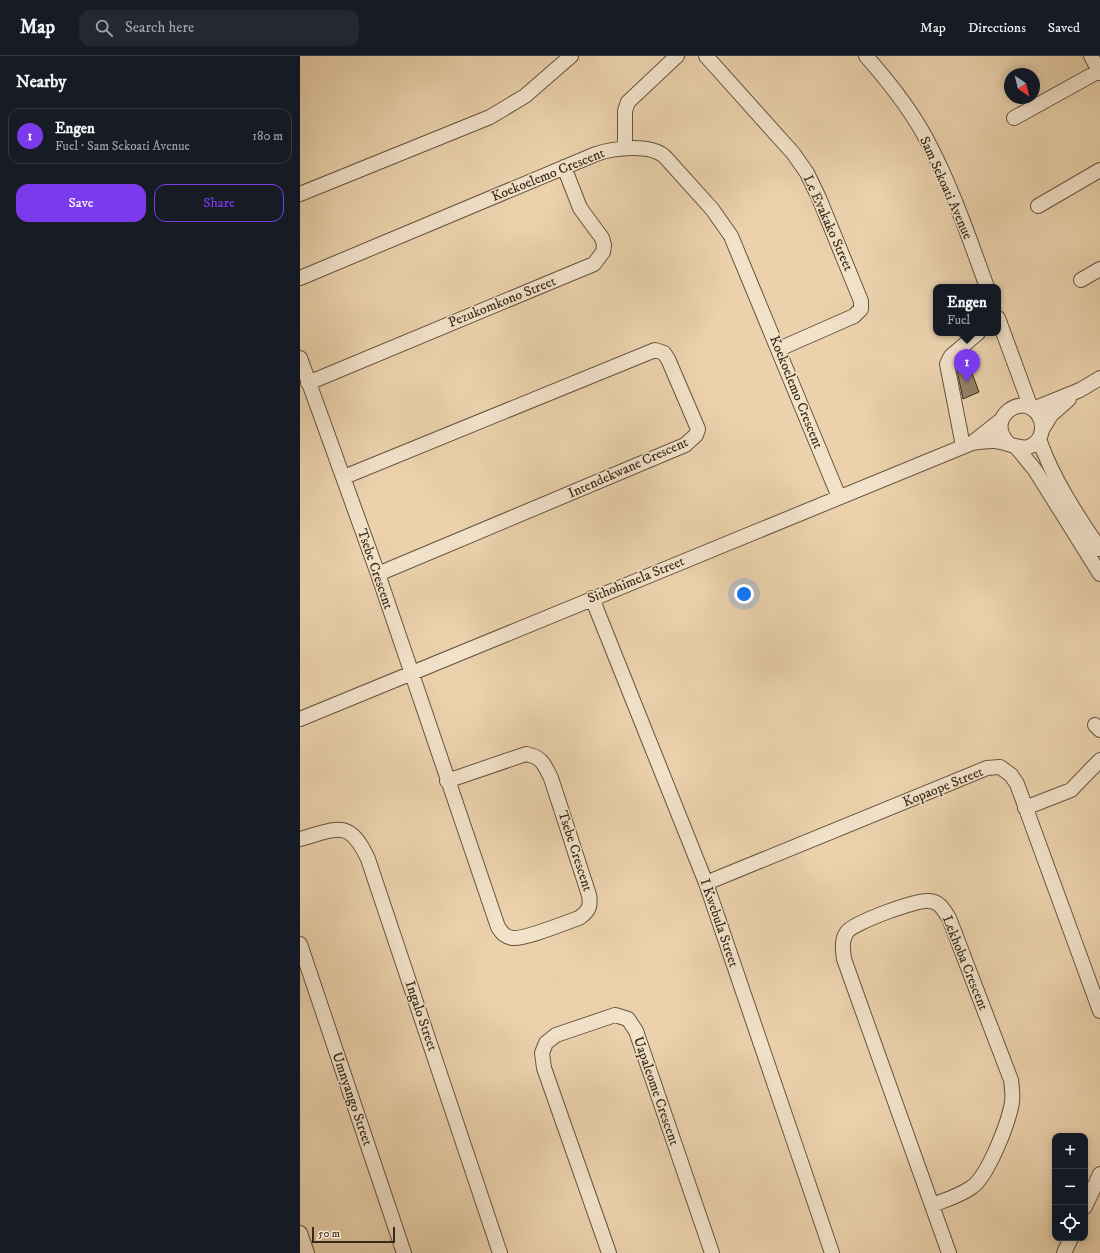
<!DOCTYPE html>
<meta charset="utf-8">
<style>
:root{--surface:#171b24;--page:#242831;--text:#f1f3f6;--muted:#9ea1a6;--line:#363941;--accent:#7c3aed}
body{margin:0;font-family:"IM FELL DW Pica",serif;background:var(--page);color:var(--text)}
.controls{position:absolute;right:12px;bottom:12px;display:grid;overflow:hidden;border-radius:8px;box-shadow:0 2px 10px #0003}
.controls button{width:36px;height:36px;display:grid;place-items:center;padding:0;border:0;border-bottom:1px solid var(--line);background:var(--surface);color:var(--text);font:20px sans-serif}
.compass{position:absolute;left:704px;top:12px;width:36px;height:36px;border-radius:50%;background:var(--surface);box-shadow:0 2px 10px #0003;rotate:145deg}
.scale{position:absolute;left:12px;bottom:10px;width:83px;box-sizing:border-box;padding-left:4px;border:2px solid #382a19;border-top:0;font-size:11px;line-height:14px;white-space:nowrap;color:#382a19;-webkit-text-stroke:3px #f2e2ca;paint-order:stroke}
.you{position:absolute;left:444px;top:538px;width:14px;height:14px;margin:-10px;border:3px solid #fff;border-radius:50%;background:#1a73e8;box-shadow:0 0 0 6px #1a73e833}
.badge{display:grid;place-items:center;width:26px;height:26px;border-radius:50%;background:var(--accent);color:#fff;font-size:13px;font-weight:700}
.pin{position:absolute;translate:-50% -33px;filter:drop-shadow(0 1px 2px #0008)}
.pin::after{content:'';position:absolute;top:21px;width:14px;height:12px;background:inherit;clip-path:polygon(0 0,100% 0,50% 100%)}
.popup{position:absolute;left:633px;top:228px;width:68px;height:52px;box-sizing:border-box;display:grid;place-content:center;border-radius:8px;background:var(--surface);filter:drop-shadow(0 1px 3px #0005);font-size:13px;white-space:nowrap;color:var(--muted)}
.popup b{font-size:15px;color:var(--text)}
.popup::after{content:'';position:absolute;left:50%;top:100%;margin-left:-8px;border:8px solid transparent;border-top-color:var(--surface)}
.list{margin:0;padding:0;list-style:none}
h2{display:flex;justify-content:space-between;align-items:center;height:52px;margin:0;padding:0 16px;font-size:17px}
h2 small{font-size:13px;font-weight:400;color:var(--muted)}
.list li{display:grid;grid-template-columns:26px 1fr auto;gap:12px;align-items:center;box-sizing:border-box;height:56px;margin:0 8px 8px;padding:0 8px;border:1px solid var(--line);border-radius:12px}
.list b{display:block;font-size:15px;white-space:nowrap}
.list p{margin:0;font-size:13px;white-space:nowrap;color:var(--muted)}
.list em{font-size:13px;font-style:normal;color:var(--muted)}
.actions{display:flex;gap:8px;padding:12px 16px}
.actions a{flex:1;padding:9px 0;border:1px solid var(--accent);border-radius:12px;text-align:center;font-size:14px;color:var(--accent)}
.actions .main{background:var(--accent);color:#fff}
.icon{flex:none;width:22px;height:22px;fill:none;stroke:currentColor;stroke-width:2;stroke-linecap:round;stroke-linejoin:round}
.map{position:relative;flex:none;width:800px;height:1197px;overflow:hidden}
header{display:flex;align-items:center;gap:24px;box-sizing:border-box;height:56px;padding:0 20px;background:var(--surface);border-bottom:1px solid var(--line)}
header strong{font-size:19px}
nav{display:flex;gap:22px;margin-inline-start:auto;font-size:14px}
.search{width:280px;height:36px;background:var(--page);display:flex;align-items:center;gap:10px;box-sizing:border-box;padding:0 14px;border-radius:12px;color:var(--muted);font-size:15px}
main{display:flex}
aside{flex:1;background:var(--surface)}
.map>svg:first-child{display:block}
.building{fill:#958166;stroke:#382a19}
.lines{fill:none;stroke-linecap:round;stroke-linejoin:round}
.minor-casing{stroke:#65543e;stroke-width:16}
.minor{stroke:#f2e2ca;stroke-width:14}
.labels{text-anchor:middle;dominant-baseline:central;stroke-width:3;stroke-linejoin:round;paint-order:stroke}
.street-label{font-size:14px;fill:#382a19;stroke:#f2e2ca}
</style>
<header>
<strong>Map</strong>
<div class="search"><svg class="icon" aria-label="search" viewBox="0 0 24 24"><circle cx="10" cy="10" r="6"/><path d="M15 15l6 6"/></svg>Search here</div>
<nav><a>Map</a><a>Directions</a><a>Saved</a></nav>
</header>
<main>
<aside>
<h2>Nearby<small></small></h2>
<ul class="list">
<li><span class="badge">1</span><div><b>Engen</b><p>Fuel · Sam Sekoati Avenue</p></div><em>180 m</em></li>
</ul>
<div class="actions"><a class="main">Save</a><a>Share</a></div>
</aside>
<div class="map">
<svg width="800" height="1197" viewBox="0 0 800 1197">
<rect width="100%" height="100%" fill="#ebd2ad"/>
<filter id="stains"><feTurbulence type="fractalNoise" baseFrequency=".005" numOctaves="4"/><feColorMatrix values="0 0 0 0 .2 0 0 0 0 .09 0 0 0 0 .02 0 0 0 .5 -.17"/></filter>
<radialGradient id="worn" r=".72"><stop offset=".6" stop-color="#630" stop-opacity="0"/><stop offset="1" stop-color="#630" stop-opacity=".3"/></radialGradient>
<path class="building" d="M669,309L679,336L663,343L657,314Z"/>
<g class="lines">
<g class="minor-casing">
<path id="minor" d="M406,0L493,97L507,117L519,142L561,245V253L554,260L479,293
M566,0C589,26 611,54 627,84C652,131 669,182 687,231
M791,0L800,17
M714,62L799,15
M325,92V55L328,46L377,0
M0,138L190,61L225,40L271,0
M738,150L800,114
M0,222L296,98C313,92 352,87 366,102L412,153L431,180L539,441
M781,224L800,213
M698,262L731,352
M0,302L78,518L198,871C202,877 205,881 213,882C226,883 264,867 279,862C289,855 291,850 289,839L251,722C244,708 242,701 226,698L147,725
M8,327L294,208L303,196L304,189L302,182L280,152L264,111
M733,353L780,334L800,322
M743,372L751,359L769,343
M739,383C753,423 776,458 800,493
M672,387L701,364
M663,390L647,308L651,300L678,277
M717,392L735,414L800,518
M44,421L355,294L364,297L368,303L398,373L396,379L385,389L78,518
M292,542L406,827L532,1197
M0,663L672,387C679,386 686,385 693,385C710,385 728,402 740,381C743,374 743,367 739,360C724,334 684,362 708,387
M795,669L800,674
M725,752L771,734L800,704
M0,783C37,773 49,762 68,803L200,1197
M406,827L687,712L700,711L711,719L717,728L800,955
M0,888L104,1197
M632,1149C645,1144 660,1140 672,1131C688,1120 709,1066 712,1046C713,1039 712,1031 711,1024L649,862C644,854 639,845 629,845C617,843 553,867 547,876C541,884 543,894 544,903L649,1197
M785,1151L800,1118
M0,1177L7,1197
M309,1197L244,1012L242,997L246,987L256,979L315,959L328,963L336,975L412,1197
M764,1197L771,1182"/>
</g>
<use href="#minor" class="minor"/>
</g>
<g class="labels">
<g class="street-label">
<text transform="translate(248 119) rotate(-22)">Koekoelemo Crescent</text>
<text transform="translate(646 132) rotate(66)">Sam Sekoati Avenue</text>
<text transform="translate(528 167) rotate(66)">Le Evakako Street</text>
<text transform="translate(202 246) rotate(-22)">Pezukomkono Street</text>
<text transform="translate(496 336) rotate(68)">Koekoelemo Crescent</text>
<text transform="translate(328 412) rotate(-24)">Intendekwane Crescent</text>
<text transform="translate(75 513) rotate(71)">Tsebe Crescent</text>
<text transform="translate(336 524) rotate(-22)">Sithohimela Street</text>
<text transform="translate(643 731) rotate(-22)">Kopaope Street</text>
<text transform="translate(275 795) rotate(72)">Tsebe Crescent</text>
<text transform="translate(419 867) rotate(71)">I Kwebula Street</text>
<text transform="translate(665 907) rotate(68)">Lekhoba Crescent</text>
<text transform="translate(121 960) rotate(71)">Ingalo Street</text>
<text transform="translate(356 1035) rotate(71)">Uapaleome Crescent</text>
<text transform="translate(52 1043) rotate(71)">Umnyango Street</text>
</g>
</g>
<rect width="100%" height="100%" filter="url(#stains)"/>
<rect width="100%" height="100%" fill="url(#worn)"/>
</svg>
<div class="controls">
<button>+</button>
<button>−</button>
<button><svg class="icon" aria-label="locate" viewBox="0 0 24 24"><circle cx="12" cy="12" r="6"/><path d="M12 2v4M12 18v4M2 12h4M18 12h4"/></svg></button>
</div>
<svg class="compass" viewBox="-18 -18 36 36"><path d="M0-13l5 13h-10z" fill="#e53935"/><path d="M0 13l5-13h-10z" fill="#9ea1a6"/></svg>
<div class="scale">50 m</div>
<div class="you"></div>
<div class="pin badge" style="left:667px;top:326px">1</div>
<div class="popup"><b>Engen</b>Fuel</div>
</div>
</main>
